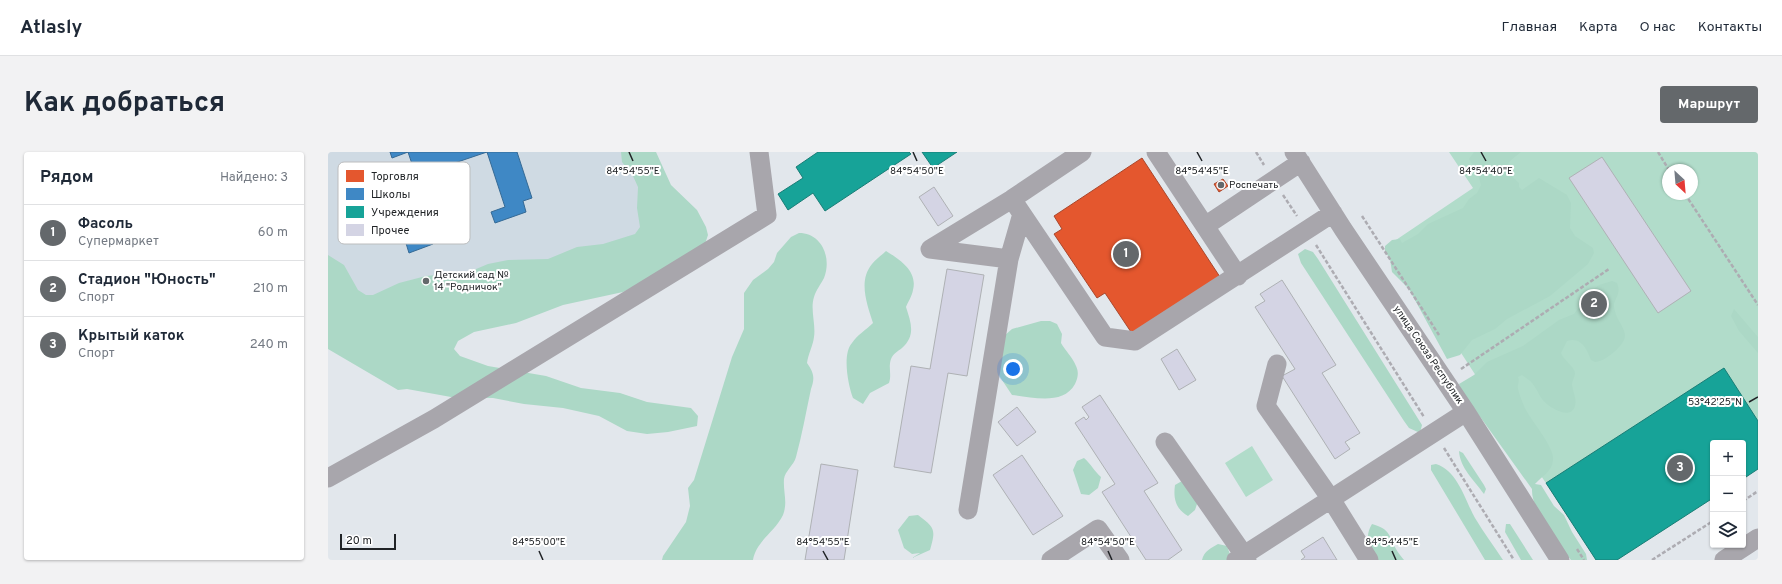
<!DOCTYPE html>
<html lang="ru">
<meta charset="utf-8">
<style>
:root{--surface:#fff;--page:#f2f2f3;--text:#1f2937;--muted:#747a83;--line:#e0e1e3;--accent:#64686b}
body{margin:0;font-family:Overpass,sans-serif;background:var(--page);color:var(--text)}
.controls{position:absolute;right:12px;bottom:12px;display:grid;overflow:hidden;border-radius:4px;box-shadow:0 1px 3px #0004}
.controls button{width:36px;height:36px;display:grid;place-items:center;padding:0;border:0;border-bottom:1px solid var(--line);background:var(--surface);color:var(--text);font:20px sans-serif}
.compass{position:absolute;left:1334px;top:12px;width:36px;height:36px;border-radius:50%;background:var(--surface);box-shadow:0 1px 3px #0004;rotate:154deg}
.scale{position:absolute;left:12px;bottom:10px;width:56px;box-sizing:border-box;padding-left:4px;border:2px solid #202326;border-top:0;font-size:11px;line-height:14px;white-space:nowrap;color:#202326;-webkit-text-stroke:3px #fff;paint-order:stroke}
.you{position:absolute;left:685px;top:217px;width:14px;height:14px;margin:-10px;border:3px solid #fff;border-radius:50%;background:#1a73e8;box-shadow:0 0 0 6px #1a73e833}
.badge{display:grid;place-items:center;width:26px;height:26px;border-radius:50%;background:var(--accent);color:#fff;font-size:13px;font-weight:700}
.pin{position:absolute;translate:-50% -50%;border:2px solid #fff;box-shadow:0 1px 4px #0006}
.list{margin:0;padding:0;list-style:none}
h2{display:flex;justify-content:space-between;align-items:center;height:52px;margin:0;padding:0 16px;font-size:17px}
h2 small{font-size:13px;font-weight:400;color:var(--muted)}
.list li{display:grid;grid-template-columns:26px 1fr auto;gap:12px;align-items:center;box-sizing:border-box;height:56px;padding:0 16px;border-top:1px solid var(--line)}
.list b{display:block;font-size:15px;white-space:nowrap}
.list p{margin:0;font-size:13px;white-space:nowrap;color:var(--muted)}
.list em{font-size:13px;font-style:normal;color:var(--muted)}
.icon{flex:none;width:22px;height:22px;fill:none;stroke:currentColor;stroke-width:2;stroke-linecap:round;stroke-linejoin:round}
.map{position:relative;flex:none;width:1430px;height:408px;overflow:hidden;border-radius:4px}
header{display:flex;align-items:center;gap:24px;box-sizing:border-box;height:56px;padding:0 20px;background:var(--surface);border-bottom:1px solid var(--line)}
header strong{font-size:19px}
nav{display:flex;gap:22px;margin-inline-start:auto;font-size:14px}
.intro{display:flex;align-items:center;justify-content:space-between;box-sizing:border-box;height:96px;padding:0 24px}
h1{margin:0;font-size:28px}
.button{padding:10px 18px;border-radius:4px;background:var(--accent);color:#fff;font-size:14px;font-weight:700}
main{display:flex;gap:24px;padding:0 24px}
aside{flex:1;background:var(--surface);border-radius:4px;box-shadow:0 1px 3px #0004}
.map>svg:first-child{display:block}
.built{fill:#cfdae3}
.green{fill:#b1dcca;fill-rule:evenodd}
.forest{fill:#acd8c6}
.shops{fill:#e4572e;stroke:#a9472c}
.schools{fill:#3f88c5;stroke:#366a95}
.public{fill:#17a398;stroke:#1a7d76}
.building{fill:#d4d4e4;stroke:#aeb1b4}
.lines{fill:none;stroke-linecap:round;stroke-linejoin:round}
.path{stroke:#adacb2;stroke-width:2.5;stroke-dasharray:4 2;stroke-linecap:butt}
.minor{stroke:#a8a6ac;stroke-width:19}
.ticks{fill:none;stroke:#202326;stroke-width:1.5}
.poi-dot{fill:#64686b;stroke:#fff;stroke-width:1.5}
.labels{text-anchor:middle;dominant-baseline:central;stroke-width:4;stroke-linejoin:round;paint-order:stroke}
.poi-label{font-size:10px;fill:#202326;stroke:#fff;text-anchor:start}
.street-label{font-size:10px;fill:#202326;stroke:#fff}
.key{fill:#fff;stroke:#bcbdbe;stroke-width:1}
.key-label{font-size:11px;fill:#202326}
.ticks-label{font-size:10px;text-anchor:middle;fill:#202326;stroke:#fff;stroke-width:4;stroke-linejoin:round;paint-order:stroke}
</style>
<header>
<strong>Atlasly</strong>
<nav><a>Главная</a><a>Карта</a><a>О нас</a><a>Контакты</a></nav>
</header>
<div class="intro"><h1>Как добраться</h1><a class="button">Маршрут</a></div>
<main>
<aside>
<h2>Рядом<small>Найдено: 3</small></h2>
<ul class="list">
<li><span class="badge">1</span><div><b>Фасоль</b><p>Супермаркет</p></div><em>60 m</em></li>
<li><span class="badge">2</span><div><b>Стадион &quot;Юность&quot;</b><p>Спорт</p></div><em>210 m</em></li>
<li><span class="badge">3</span><div><b>Крытый каток</b><p>Спорт</p></div><em>240 m</em></li>
</ul>
</aside>
<div class="map">
<svg width="1430" height="408" viewBox="0 0 1430 408">
<rect width="100%" height="100%" fill="#e2e7ec"/>
<path class="built" d="M0,0H323L349,75L0,182Z"/>
<path class="green" d="M1121,0H1430V317L1415,291H1385V346L1289,408H1268L1062,92L1145,36ZM1340,18H1364V42H1340Z
M924,294L945,328L918,345L897,311Z"/>
<path class="forest" d="M293,0H328L343,33L369,58L378,75L380,83L377,92L366,105L295,140L235,153L188,171L146,180L130,189L126,197L132,204L160,214L218,224L253,236L292,241L319,250L363,256L370,264L369,274L340,280L319,282L299,279L271,264L235,256L196,252L165,246L123,245L79,237L70,238L0,197V103L16,113L30,138L38,143H45L71,131L98,124L141,120L160,112L180,108L220,107L249,95L275,92L307,82L312,75L309,56L310,35L305,24L294,10Z
M1146,0H1193L1183,8L1176,17L1191,31V35L1194,38L1211,26L1239,43L1243,51L1242,76L1247,84L1265,96L1266,101L1260,112L1222,144L1179,167L1167,177L1144,188L1132,203L1119,207L1081,137L1064,120L1062,107L1057,99V94L1064,88L1072,87L1074,91L1090,82L1100,72L1135,56L1141,47L1149,41L1153,33L1149,19L1141,7Z
M471,81C494,81 504,106 496,126C493,132 488,138 486,145C482,157 488,173 486,185C485,194 480,202 479,211C486,221 487,226 483,237C478,260 474,283 468,305C466,313 457,319 456,327C455,340 460,350 455,363C447,380 428,389 425,408H334L335,404L358,370L362,354L360,336L366,328L404,205L416,177V141L425,128L440,117L446,110L449,101L463,85Z
M977,97L985,100L990,107L1094,273L1092,281L1081,276L1076,269L973,111L970,102Z
M558,99C571,107 590,119 585,138C584,144 580,150 578,155C583,171 588,183 574,196C570,199 565,202 563,207C560,216 564,222 561,231L542,241L535,252L525,246C520,233 514,202 524,191C529,183 538,178 545,171C539,152 530,129 544,112C548,107 554,103 558,99Z
M1284,129L1289,131C1294,143 1285,147 1286,155C1289,176 1309,180 1286,200C1280,205 1275,209 1267,210L1263,208C1259,197 1253,184 1239,189L1233,201C1236,208 1242,211 1246,218C1249,223 1244,227 1244,233C1245,240 1249,247 1247,254C1243,267 1227,258 1220,253C1210,245 1211,239 1204,231C1202,228 1198,226 1194,223L1190,225C1192,230 1189,232 1190,237C1191,242 1194,249 1196,254C1202,268 1227,295 1225,308C1224,320 1214,324 1207,332L1213,333L1226,354L1236,363L1244,380L1258,402L1259,408H1243C1230,391 1203,359 1204,337L1153,266L1136,245L1131,232L1146,223L1159,210L1195,194L1231,168L1246,162L1262,140L1271,133Z
M1406,157L1430,185V201L1411,179L1403,164Z
M713,169H722L729,172L734,182L733,191C737,198 745,206 748,214C751,220 750,226 747,232C735,254 704,245 684,243L672,225L669,216L676,184L684,177Z
M1131,299L1135,301L1156,333L1158,337L1156,342C1146,328 1132,316 1131,299Z
M756,306C763,312 766,319 773,325L770,336L761,343L753,342L745,318L749,309Z
M1108,312C1130,319 1137,348 1147,366C1156,381 1166,394 1175,408H1157L1103,318V313Z
M854,329L870,349L867,358L860,364C848,357 845,347 847,333Z
M590,363C607,376 608,377 602,398L584,406L592,401L584,402L576,396L570,378L581,364Z
M1044,372C1062,377 1060,382 1068,397C1070,401 1073,404 1076,408H1049C1043,394 1035,387 1044,372Z
M1178,372H1182L1205,408H1193L1177,380Z
M890,392L899,394L904,408H874C876,399 883,396 890,392Z"/>
<path class="shops" d="M814,6L892,125L805,183L777,141L769,146L726,82L734,77L726,64Z
M895,27L900,34L891,40L886,32Z"/>
<path class="schools" d="M62,0H189L204,46L195,49L198,60L167,71L163,60L177,55L159,0L100,20L118,74L101,80L105,92L81,101L77,88L90,83L80,53L35,67L30,51L22,54L13,26L23,23L29,40L69,27L72,36L90,30L80,0L64,6Z"/>
<path class="public" d="M490,0H581L583,2L497,59L485,41L460,58L450,42L475,26L468,15Z
M594,0H629L605,16Z
M1396,216L1430,269V317L1415,327V291H1385V346L1289,408H1268L1218,331Z"/>
<path class="building" d="M1274,5L1363,139L1330,161L1241,26Z
M606,35L625,64L610,74L591,45Z
M619,117L656,123L639,224L620,221L603,321L566,315L583,214L602,217Z
M954,128L1008,213L994,221L1032,281L1017,290L1022,297L1007,307L954,224L967,217L927,155L937,149L932,142Z
M849,197L868,228L851,238L833,207Z
M772,243L830,331L816,339L854,398L840,408H818L774,340L787,332L747,271L756,265L758,268L761,265L754,255Z
M689,255L708,280L689,294L670,270Z
M694,303L735,364L705,383L665,323Z
M493,312L530,318L516,408H477Z
M995,385L1009,408H973L977,405L973,399Z"/>
<g class="lines">
<path class="path" d="M928,0L936,13
M1330,0L1341,18
M1357,42L1430,153
M955,43L969,64
M1034,64L1111,183
M988,93L1096,265
M1133,217L1281,117
M1116,296L1186,408
M1415,349L1430,339
M1249,397L1256,408
M1324,408L1385,369"/>
<path class="minor" d="M754,0L684,47L777,185L807,189L1005,61
M828,0L910,124
M966,0L1015,77L1138,260L1232,408
M684,47L602,97L681,107L694,62
M877,74L973,10
M949,212L938,254L1003,347L1041,408
M837,290L916,403L908,408
M0,326L106,267L439,63L431,0
M640,358L681,107
M723,408L770,377L792,408
M919,408L916,403L1138,260
M1396,408L1430,386"/>
</g>
<path class="ticks" d="M301,0L305,9M585,0L589,9M869,0L874,9M1153,0L1158,9M1421,250L1430,245M211,399L215,408M495,399L500,408M780,399L784,408M1064,399L1068,408"/>
<g class="poi-dot">
<circle cx="893" cy="33" r="4"/>
<circle cx="98" cy="129" r="4"/>
</g>
<g class="labels">
<g class="poi-label">
<text x="901" y="33">Роспечать</text>
<text x="106" y="123">Детский сад №<tspan x="106" dy="12">14 "Родничок"</tspan></text>
</g>
<g class="street-label">
<text transform="translate(1100 203) rotate(56)">улица Союза Республик</text>
</g>
</g>
<rect x="10" y="10" width="132" height="82" rx="6" class="key"/>
<rect x="18" y="18" width="18" height="12" fill="#e4572e"/>
<rect x="18" y="36" width="18" height="12" fill="#3f88c5"/>
<rect x="18" y="54" width="18" height="12" fill="#17a398"/>
<rect x="18" y="72" width="18" height="12" fill="#d4d4e4"/>
<g class="key-label">
<text x="43" y="28">Торговля</text>
<text x="43" y="46">Школы</text>
<text x="43" y="64">Учреждения</text>
<text x="43" y="82">Прочее</text>
</g>
<g class="ticks-label">
<text x="305" y="22">84°54'55"E</text>
<text x="589" y="22">84°54'50"E</text>
<text x="874" y="22">84°54'45"E</text>
<text x="1158" y="22">84°54'40"E</text>
<text x="1387" y="253">53°42'25"N</text>
<text x="211" y="393">84°55'00"E</text>
<text x="495" y="393">84°54'55"E</text>
<text x="780" y="393">84°54'50"E</text>
<text x="1064" y="393">84°54'45"E</text>
</g>
</svg>
<div class="controls">
<button>+</button>
<button>−</button>
<button><svg class="icon" aria-label="layers" viewBox="0 0 24 24"><path d="M12 4l9 5-9 5-9-5zM3 14l9 5 9-5"/></svg></button>
</div>
<svg class="compass" viewBox="-18 -18 36 36"><path d="M0-13l5 13h-10z" fill="#e53935"/><path d="M0 13l5-13h-10z" fill="#747a83"/></svg>
<div class="scale">20 m</div>
<div class="you"></div>
<div class="pin badge" style="left:798px;top:102px">1</div>
<div class="pin badge" style="left:1266px;top:152px">2</div>
<div class="pin badge" style="left:1352px;top:316px">3</div>
</div>
</main>
